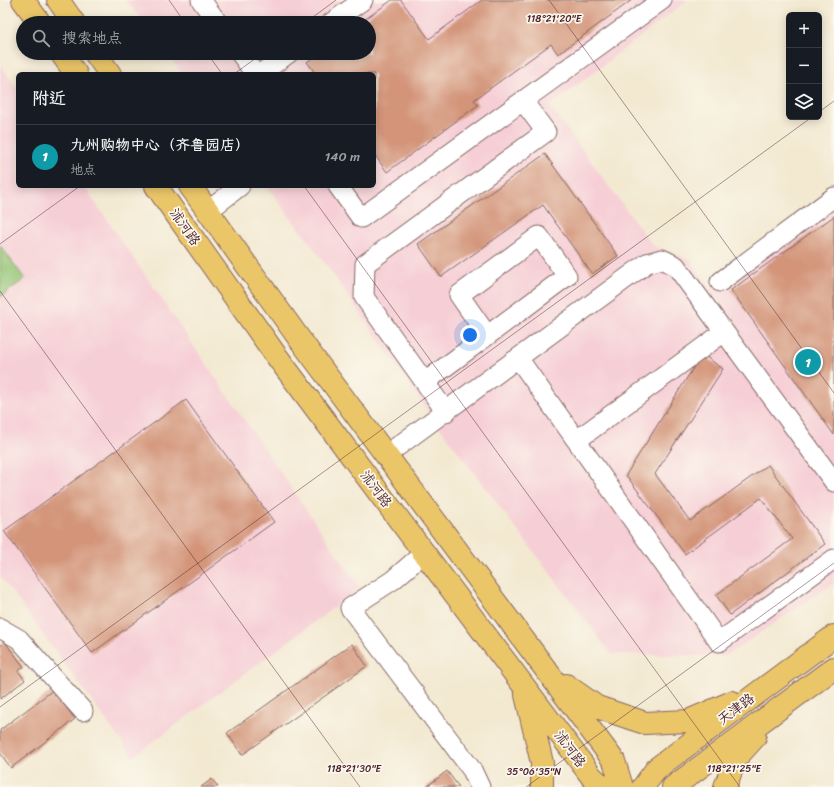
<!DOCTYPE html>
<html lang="zh">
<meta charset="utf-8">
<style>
:root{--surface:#171b24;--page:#20242c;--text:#f1f3f6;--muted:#9ea1a6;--line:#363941;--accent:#ea580c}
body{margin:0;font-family:Sriracha,"LXGW WenKai TC",sans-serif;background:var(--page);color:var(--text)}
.controls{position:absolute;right:12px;top:12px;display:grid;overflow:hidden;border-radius:6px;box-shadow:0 2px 10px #0003}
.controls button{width:36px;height:36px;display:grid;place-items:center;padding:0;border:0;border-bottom:1px solid var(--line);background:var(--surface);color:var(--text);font:20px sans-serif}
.you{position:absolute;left:470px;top:335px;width:14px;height:14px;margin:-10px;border:3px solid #fff;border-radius:50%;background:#1a73e8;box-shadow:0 0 0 6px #1a73e833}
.badge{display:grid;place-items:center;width:26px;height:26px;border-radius:50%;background:var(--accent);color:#fff;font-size:13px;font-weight:700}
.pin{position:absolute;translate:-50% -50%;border:2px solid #fff;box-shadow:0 1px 4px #0006}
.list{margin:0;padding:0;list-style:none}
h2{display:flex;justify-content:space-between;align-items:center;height:52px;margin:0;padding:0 16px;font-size:17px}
h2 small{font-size:13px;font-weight:400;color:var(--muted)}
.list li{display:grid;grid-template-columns:26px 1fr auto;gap:12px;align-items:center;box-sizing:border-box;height:64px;padding:0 16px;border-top:1px solid var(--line)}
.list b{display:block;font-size:15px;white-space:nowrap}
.list p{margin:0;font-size:13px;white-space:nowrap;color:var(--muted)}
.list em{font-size:13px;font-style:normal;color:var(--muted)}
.icon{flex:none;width:22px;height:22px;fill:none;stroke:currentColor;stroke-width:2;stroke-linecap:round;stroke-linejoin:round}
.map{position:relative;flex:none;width:834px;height:787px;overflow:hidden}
.search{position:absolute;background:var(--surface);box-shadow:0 2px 10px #0003;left:16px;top:16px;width:360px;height:44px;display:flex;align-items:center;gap:10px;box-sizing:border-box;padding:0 14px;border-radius:22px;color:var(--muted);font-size:15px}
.panel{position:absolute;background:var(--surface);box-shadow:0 2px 10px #0003;left:16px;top:72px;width:360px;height:116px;border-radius:6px}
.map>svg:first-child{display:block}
.built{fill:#f6cfd6}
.green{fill:#92c372;stroke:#6e714e}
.building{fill:#d39479}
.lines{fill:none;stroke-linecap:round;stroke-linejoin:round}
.minor-casing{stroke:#856665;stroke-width:21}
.major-casing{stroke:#856665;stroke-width:24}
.minor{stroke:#fff;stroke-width:19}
.major{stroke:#ebc669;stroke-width:22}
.ticks{fill:none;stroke:#4a1f2b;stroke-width:1;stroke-opacity:0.45}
.labels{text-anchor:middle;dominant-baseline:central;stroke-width:3.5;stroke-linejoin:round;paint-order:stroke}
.street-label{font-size:14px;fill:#4a1f2b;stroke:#fbf7ec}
.ticks-label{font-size:10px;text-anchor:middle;fill:#4a1f2b;stroke:#fbf7ec;stroke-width:3.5;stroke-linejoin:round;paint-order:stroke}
</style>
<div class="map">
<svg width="834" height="787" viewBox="0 0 834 787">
<rect width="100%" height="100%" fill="#fbf7ec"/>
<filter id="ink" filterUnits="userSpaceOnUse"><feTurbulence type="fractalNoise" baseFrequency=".025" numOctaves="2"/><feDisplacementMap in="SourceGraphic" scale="8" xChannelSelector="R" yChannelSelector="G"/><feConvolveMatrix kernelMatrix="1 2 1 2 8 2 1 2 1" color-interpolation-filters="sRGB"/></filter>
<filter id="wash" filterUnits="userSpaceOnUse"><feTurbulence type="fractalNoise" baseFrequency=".012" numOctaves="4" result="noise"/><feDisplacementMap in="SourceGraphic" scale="16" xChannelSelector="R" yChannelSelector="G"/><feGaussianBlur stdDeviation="0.9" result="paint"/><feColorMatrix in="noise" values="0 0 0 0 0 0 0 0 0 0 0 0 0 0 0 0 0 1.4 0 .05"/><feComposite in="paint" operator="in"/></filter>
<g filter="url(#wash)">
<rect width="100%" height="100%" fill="#f3e9d1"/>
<path class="built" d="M126,0H688L550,106L653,246L691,260L710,289L834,193V583L726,656L611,654L434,420L330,270L267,186H374V74H182L166,53H369V23H144Z
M0,64L18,90V186H84L360,588L133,757L0,576Z"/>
<path class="green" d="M0,245L25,279L0,297Z"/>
<g id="blocks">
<path class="building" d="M392,0H401L429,39L482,0H632L558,54L551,44L474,100L478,105L387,172L374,154V74H316L307,62L319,53H369V23H360Z
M545,154L618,256L592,274L543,205L441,277L418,244Z
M834,216V435L731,290Z
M702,354L723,369L655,474L690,521L768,465L825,544L730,615L716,595L792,539L761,498L685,554L626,475Z
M186,400L274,522L92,653L4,531Z
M5,642L24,667L18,671L25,680L0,699V646Z
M352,644L367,666L242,755L227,733Z
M53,690L75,719L11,768L0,753V730Z
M447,771L459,787H426Z
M212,779L218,787H201Z"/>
</g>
</g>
<g filter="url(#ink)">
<use href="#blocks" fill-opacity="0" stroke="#856665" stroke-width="1"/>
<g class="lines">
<g class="minor-casing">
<path id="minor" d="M201,0L218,23
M331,23L363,0
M240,53L255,74
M260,74L289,53
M338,186L361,218L662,0
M208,211L240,186
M720,282L834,197
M518,358L719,642L834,559
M425,382L567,276L539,236L459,295L487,335
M446,412L364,297L365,264L546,132L523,101
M577,440L724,332
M386,455L647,263L662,259L676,266L834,482
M424,553L393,580L350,608L472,770L480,787
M0,628L19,639L83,711"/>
</g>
<g class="major-casing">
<path id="major" d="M23,0L40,23
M58,0L74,23
M61,53L76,74
M95,53L110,74
M156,186L275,354L592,777L603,787
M190,186L298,337L614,761L622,787
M566,685L597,707L645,723L688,721L732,702
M526,695L542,763V787
M643,787L657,768L834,636
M673,787L834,668
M725,787L736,758L755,737"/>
</g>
<use href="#minor" class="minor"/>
<use href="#major" class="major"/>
</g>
</g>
<path class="ticks" d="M169,0L185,23M549,0L834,393M305,23L336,0M207,53L222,74M234,74L263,53M819,112L834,101M304,186L740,787M0,244L80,186M0,291L360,787M0,707L812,117M526,787L834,563"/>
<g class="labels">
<g class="street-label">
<text transform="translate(185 227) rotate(55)">沭河路</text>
<text transform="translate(376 489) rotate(53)">沭河路</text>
<text transform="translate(736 709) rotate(-37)">天津路</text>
<text transform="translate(570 749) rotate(53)">沭河路</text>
</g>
</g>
<g class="ticks-label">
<text x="554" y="22">118°21'20"E</text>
<text x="354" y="772">118°21'30"E</text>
<text x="734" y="772">118°21'25"E</text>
<text x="534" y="775">35°06'35"N</text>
</g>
</svg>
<div class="controls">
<button>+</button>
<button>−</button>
<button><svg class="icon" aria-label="layers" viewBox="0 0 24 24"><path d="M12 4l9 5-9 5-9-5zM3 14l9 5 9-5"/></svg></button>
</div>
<div class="you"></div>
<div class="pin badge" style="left:808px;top:362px;background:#0f9aa8">1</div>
<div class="search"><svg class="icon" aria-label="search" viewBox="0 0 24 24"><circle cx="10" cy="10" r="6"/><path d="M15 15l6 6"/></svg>搜索地点</div>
<section class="panel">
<h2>附近<small></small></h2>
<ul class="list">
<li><span class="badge" style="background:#0f9aa8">1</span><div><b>九州购物中心（齐鲁园店）</b><p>地点</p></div><em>140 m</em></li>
</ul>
</section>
</div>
